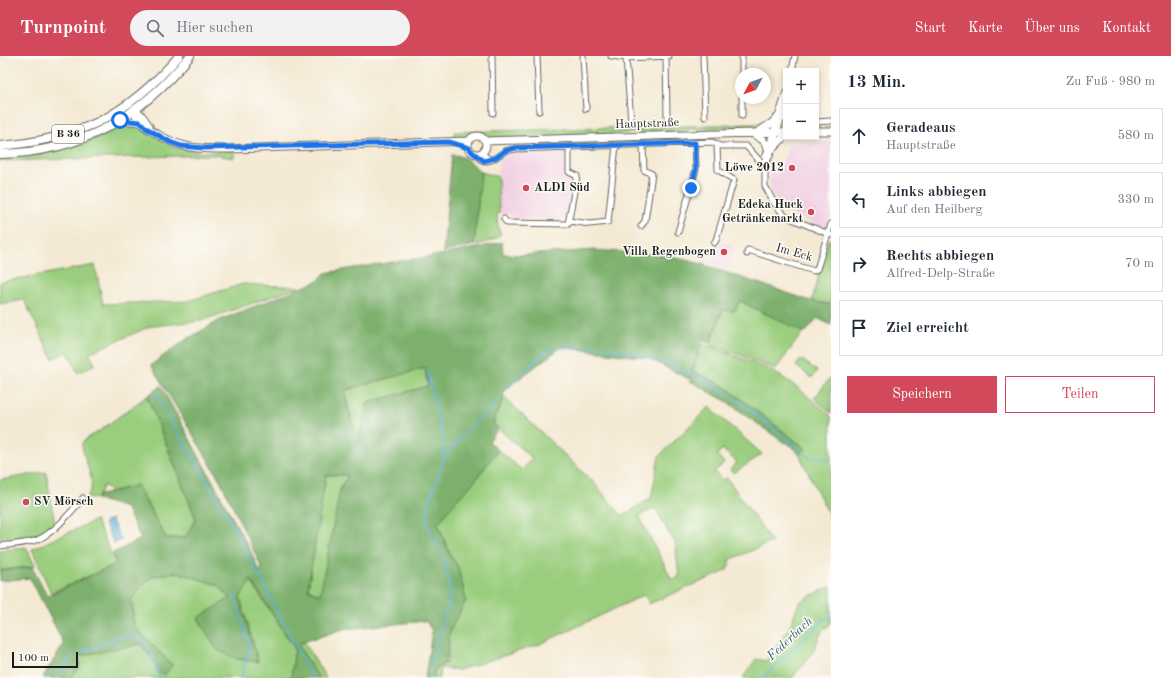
<!DOCTYPE html>
<html lang="de">
<meta charset="utf-8">
<style>
:root{--surface:#fff;--page:#f2f2f3;--text:#1f2937;--muted:#747a83;--line:#e0e1e3;--accent:#d1495b}
body{margin:0;font-family:"Old Standard TT",serif;background:var(--page);color:var(--text)}
.controls{position:absolute;right:12px;top:12px;display:grid;overflow:hidden;border-radius:0px;box-shadow:0 2px 6px #0003}
.controls button{width:36px;height:36px;display:grid;place-items:center;padding:0;border:0;border-bottom:1px solid var(--line);background:var(--surface);color:var(--text);font:20px sans-serif}
.compass{position:absolute;left:735px;top:12px;width:36px;height:36px;border-radius:50%;background:var(--surface);box-shadow:0 2px 6px #0003;rotate:229deg}
.scale{position:absolute;left:12px;bottom:10px;width:66px;box-sizing:border-box;padding-left:4px;border:2px solid #1c1c1c;border-top:0;font-size:11px;line-height:14px;white-space:nowrap;color:#1c1c1c;-webkit-text-stroke:3px #fdfcf7;paint-order:stroke}
.stop{position:absolute;width:12px;height:12px;margin:-9px;border:3px solid #1a73e8;border-radius:50%;background:#fff}
.stop.end{background:#1a73e8;border-color:#fff;box-shadow:0 1px 4px #0008}
.list{margin:0;padding:0;list-style:none}
h2{display:flex;justify-content:space-between;align-items:center;height:52px;margin:0;padding:0 16px;font-size:17px}
h2 small{font-size:13px;font-weight:400;color:var(--muted)}
.list li{display:grid;grid-template-columns:26px 1fr auto;gap:12px;align-items:center;box-sizing:border-box;height:56px;margin:0 8px 8px;padding:0 8px;border:1px solid var(--line);border-radius:0px}
.list b{display:block;font-size:15px;white-space:nowrap}
.list p{margin:0;font-size:13px;white-space:nowrap;color:var(--muted)}
.list em{font-size:13px;font-style:normal;color:var(--muted)}
.actions{display:flex;gap:8px;padding:12px 16px}
.actions a{flex:1;padding:9px 0;border:1px solid var(--accent);border-radius:0px;text-align:center;font-size:14px;color:var(--accent)}
.actions .main{background:var(--accent);color:#fff}
.icon{flex:none;width:22px;height:22px;fill:none;stroke:currentColor;stroke-width:2;stroke-linecap:round;stroke-linejoin:round}
.map{position:relative;flex:none;width:831px;height:622px;overflow:hidden}
header{display:flex;align-items:center;gap:24px;box-sizing:border-box;height:56px;padding:0 20px;background:var(--accent);color:#fff}
header strong{font-size:19px}
nav{display:flex;gap:22px;margin-inline-start:auto;font-size:14px}
.search{width:280px;height:36px;background:var(--page);display:flex;align-items:center;gap:10px;box-sizing:border-box;padding:0 14px;border-radius:22px;color:var(--muted);font-size:15px}
main{display:flex}
aside{flex:1;background:var(--surface)}
.map>svg:first-child{display:block}
.built{fill:#f1d0e3}
.green{fill:#9acd7d;stroke:#5b744c;fill-rule:evenodd}
.forest{fill:#7bb06c;stroke:#4c6644;fill-rule:evenodd}
.water{fill:#62b0dc;stroke:#3f667c}
.lines{fill:none;stroke-linecap:round;stroke-linejoin:round}
.stream{stroke:#62b0dc;stroke-width:1.5}
.street-casing{stroke:#68645c;stroke-width:7}
.secondary-casing{stroke:#68645c;stroke-width:9}
.primary-casing{stroke:#68645c;stroke-width:10}
.street{stroke:#fff;stroke-width:5}
.secondary{stroke:#fff;stroke-width:7}
.primary{stroke:#fff;stroke-width:8}
.route{stroke:#1a73e8;stroke-width:5}
.poi-dot{fill:#d1495b;stroke:#fdfcf7;stroke-width:1.5}
.labels{text-anchor:middle;dominant-baseline:central;stroke-width:3;stroke-linejoin:round;paint-order:stroke}
.shield{fill:#fdfcf7;stroke:#605f5e;stroke-width:1}
.shield-label{font-size:11px;font-weight:bold;fill:#1c1c1c}
.street-label{font-size:12px;fill:#1c1c1c;stroke:#fdfcf7}
.poi-label{font-size:12px;font-weight:bold;fill:#1c1c1c;stroke:#fdfcf7;text-anchor:end}
.water-label{font-size:13px;font-style:italic;fill:#3c5f72;stroke:#fdfcf7}
</style>
<header>
<strong>Turnpoint</strong>
<div class="search"><svg class="icon" aria-label="search" viewBox="0 0 24 24"><circle cx="10" cy="10" r="6"/><path d="M15 15l6 6"/></svg>Hier suchen</div>
<nav><a>Start</a><a>Karte</a><a>Über uns</a><a>Kontakt</a></nav>
</header>
<main>
<div class="map">
<svg width="831" height="622" viewBox="0 0 831 622">
<rect width="100%" height="100%" fill="#fdfcf7"/>
<filter id="ink" filterUnits="userSpaceOnUse"><feTurbulence type="fractalNoise" baseFrequency=".025" numOctaves="2"/><feDisplacementMap in="SourceGraphic" scale="8" xChannelSelector="R" yChannelSelector="G"/><feConvolveMatrix kernelMatrix="1 2 1 2 8 2 1 2 1" color-interpolation-filters="sRGB"/></filter>
<filter id="wash" filterUnits="userSpaceOnUse"><feTurbulence type="fractalNoise" baseFrequency=".012" numOctaves="4" result="noise"/><feDisplacementMap in="SourceGraphic" scale="16" xChannelSelector="R" yChannelSelector="G"/><feGaussianBlur stdDeviation="0.9" result="paint"/><feColorMatrix in="noise" values="0 0 0 0 0 0 0 0 0 0 0 0 0 0 0 0 0 1.4 0 .05"/><feComposite in="paint" operator="in"/></filter>
<g filter="url(#wash)">
<rect width="100%" height="100%" fill="#f4e9d3"/>
<path class="built" d="M831,85V161L827,172L797,161L783,153L774,141L771,134L769,125V116L770,113L778,112L782,109L788,90L790,88Z
M567,94L569,160L566,163H514L510,158H499L498,106L501,102L512,96Z
M719,185L734,190L728,212L713,208Z"/>
<path class="green" d="M762,66L767,68C760,72 756,75 748,72L692,73L680,75L486,82L476,79L467,84L454,83V76L754,68Z
M124,67L138,68L164,86L177,92L200,96L234,95V102L216,99L0,105V101L79,88L96,82Z
M481,116L498,121L499,157L497,158L498,172L501,178C493,186 484,187 474,189Z
M828,184H831V245L830,248L812,245Z
M95,209L103,248L188,245L243,228L299,231L201,265L151,270L89,297L95,308L78,317L67,295L53,303L24,244L0,248V226Z
M740,245L803,276L775,314L741,299L710,289L723,254L735,255Z
M703,288C727,297 752,305 775,317C796,328 813,345 831,360V463L799,398L806,393L724,330L693,315Z
M801,303L817,315L812,322L796,310Z
M425,312L428,330L367,347L359,385H357L345,338L346,334Z
M831,321V357L814,342Z
M147,340L196,463L185,482H166L137,429L111,436L104,429L97,443L87,441C88,439 91,435 91,433C94,419 82,401 82,387L86,383L98,376Z
M504,341L593,426L622,460L651,442L654,428L659,400L709,351L762,398L734,417L730,414L737,406L722,393L717,399L724,407L714,416L723,424L727,422L772,486L729,504V510L726,515L651,547L648,548L646,538L538,589L459,614L441,612L440,622H434L435,613L447,607L450,575L466,544L458,511L451,501L438,468L455,446L473,427L498,394L522,414L532,402L493,368ZM655,452L673,484H675L679,521L672,524L639,460Z
M46,416L55,468C34,484 26,485 0,488V424Z
M326,419H349L341,430L320,539L308,533Z
M96,464L116,508L51,537L32,493Z
M26,491L35,510L0,514V495Z
M177,516L218,529L230,542L258,605L240,542L250,524L295,593L291,622H71L80,610L79,600L141,588L155,607L158,617L172,609L134,570L132,542L151,521Z
M831,530V567L821,577L813,596L792,622H743L756,603L766,605L790,570L799,547L808,541Z
M304,586L326,622H319L298,589Z"/>
<path class="forest" d="M452,99C463,98 473,108 481,116L474,189L443,196Z
M502,186L503,198L524,199L594,194L663,199L698,207L811,245L831,249V269L817,262L805,277L740,245L734,255L722,254L710,287L702,285L689,323L648,302L561,291L503,335L504,341L493,368L498,373L489,385L498,394L473,427L455,446L438,468L451,501L458,511L466,544L450,575L445,607L434,613L433,622H425L432,575L426,565L343,573L304,586L298,589L319,622H291L295,593L251,524L240,542L258,606L237,603L216,593L198,562L230,542L218,529L177,516L151,521L132,542L134,570L172,609L165,619L158,617L155,607L141,588L79,600L80,610L71,622H42L64,588L30,522L0,525V515L32,511L47,540L116,508L113,497L141,483L126,452L97,443L98,440L137,429L166,482H185L196,463L147,340L161,330L250,494L259,515L262,512L220,424L151,309L187,283L220,264L318,225L325,217C384,206 444,201 502,186ZM425,312L428,330L367,347L359,385H357L345,339L346,334ZM326,419H348L341,430L320,539L308,533Z
M693,315L724,330L806,393L799,398C795,393 789,387 783,386L726,345L690,325Z"/>
<path class="water" d="M111,463L121,484L114,487L104,467Z"/>
<g class="lines">
<path class="stream" d="M427,315L444,388V403L430,444L427,468L445,505L451,538L431,610
M504,336L546,295L570,290L606,291L658,304L704,324L744,349L808,401L831,402
M155,337L238,479L312,622
M444,402L470,370L488,357L499,341
M234,538L250,592L242,619
M81,596L123,580H134L146,587L160,622
M56,622L72,600
M240,622V621
M429,622L430,617
M762,622L831,558"/>
</g>
</g>
<g filter="url(#ink)">
<g class="lines">
<g class="street-casing">
<path id="street" d="M492,0L493,57
M537,0L539,55
M583,0L586,53
M611,0L626,2L669,0
M666,0L667,62
M703,0L705,61
M742,0V18
M626,2L631,65
M792,15L795,0
M786,36L765,102V130L774,147L785,160L831,179
M742,42V60
M816,66L831,65
M482,96L486,101L491,104
M475,97L482,104L487,105L495,102L505,95L515,93L712,86L720,90H746L760,105L765,108
M765,108L770,100L786,48
M504,163L507,167L568,168L577,120L569,116V91
M569,165L590,168L608,166L616,89
M641,170L645,165L652,118L644,114L643,89
M678,176L696,113L695,87
M714,187L716,184L734,124L718,114L717,89
M747,198L748,194L814,215L817,213L831,168
M0,490C12,488 26,488 37,484C54,477 72,455 83,442"/>
</g>
<g class="secondary-casing">
<path id="secondary" d="M134,53L142,60L149,70
M135,54C136,64 143,70 152,75C181,93 195,93 229,93L469,85
M784,56L786,63
M120,64L140,66
M816,75H831
M758,76L772,67L777,62
M752,77L763,84L768,92
M468 89a9 9 0 1 1 18 0a9 9 0 1 1-18 0Z
M485,85L786,76
M772,93L786,79"/>
</g>
<g class="primary-casing">
<path id="primary" d="M0,90C80,83 126,61 179,0
M0,98C82,96 139,62 190,0"/>
</g>
<use href="#street" class="street"/>
<use href="#secondary" class="secondary"/>
<use href="#primary" class="primary"/>
</g>
</g>
<g class="lines" filter="url(#ink)">
<path class="route" d="M120,64L140,66L146,72L170,86L181,90L203,92L449,86L469,92L472,96L484,105L495,102L505,95L515,92L695,87L696,113L691,132"/>
</g>
<g class="poi-dot">
<circle cx="792" cy="112" r="4"/>
<circle cx="526" cy="132" r="4"/>
<circle cx="811" cy="156" r="4"/>
<circle cx="724" cy="196" r="4"/>
<circle cx="26" cy="446" r="4"/>
</g>
<g class="labels">
<rect class="shield" x="52" y="69" width="32" height="18" rx="3"/>
<g class="shield-label">
<text x="68" y="78">B 36</text>
</g>
<g class="street-label">
<text transform="translate(647 68) rotate(-2)">Hauptstraße</text>
<text transform="translate(794 197) rotate(16)">Im Eck</text>
</g>
<g class="poi-label">
<text x="784" y="112">Löwe 2012</text>
<text x="534" y="132" text-anchor="start">ALDI Süd</text>
<text x="803" y="149">Edeka Huck<tspan x="803" dy="14">Getränkemarkt</tspan></text>
<text x="716" y="196">Villa Regenbogen</text>
<text x="34" y="446" text-anchor="start">SV Mörsch</text>
</g>
<g class="water-label">
<text transform="translate(790 583) rotate(-43)">Federbach</text>
</g>
</g>
</svg>
<div class="controls">
<button>+</button>
<button>−</button>
</div>
<svg class="compass" viewBox="-18 -18 36 36"><path d="M0-13l5 13h-10z" fill="#e53935"/><path d="M0 13l5-13h-10z" fill="#747a83"/></svg>
<div class="scale">100 m</div>
<div class="stop" style="left:120px;top:64px"></div>
<div class="stop end" style="left:691px;top:132px"></div>
</div>
<aside>
<h2>13 Min.<small>Zu Fuß · 980 m</small></h2>
<ul class="list">
<li><svg class="icon" aria-label="ahead" viewBox="0 0 24 24"><path d="M12 20V5M6 11l6-6 6 6"/></svg><div><b>Geradeaus</b><p>Hauptstraße</p></div><em>580 m</em></li>
<li><svg class="icon" aria-label="left" viewBox="0 0 24 24"><path d="M17 20v-9H6M10 6l-5 5 5 5"/></svg><div><b>Links abbiegen</b><p>Auf den Heilberg</p></div><em>330 m</em></li>
<li><svg class="icon" aria-label="right" viewBox="0 0 24 24"><path d="M7 20v-9h11M14 6l5 5-5 5"/></svg><div><b>Rechts abbiegen</b><p>Alfred-Delp-Straße</p></div><em>70 m</em></li>
<li><svg class="icon" aria-label="arrive" viewBox="0 0 24 24"><path d="M6 21V4h12l-3 4 3 4H6"/></svg><div><b>Ziel erreicht</b></div></li>
</ul>
<div class="actions"><a class="main">Speichern</a><a>Teilen</a></div>
</aside>
</main>
